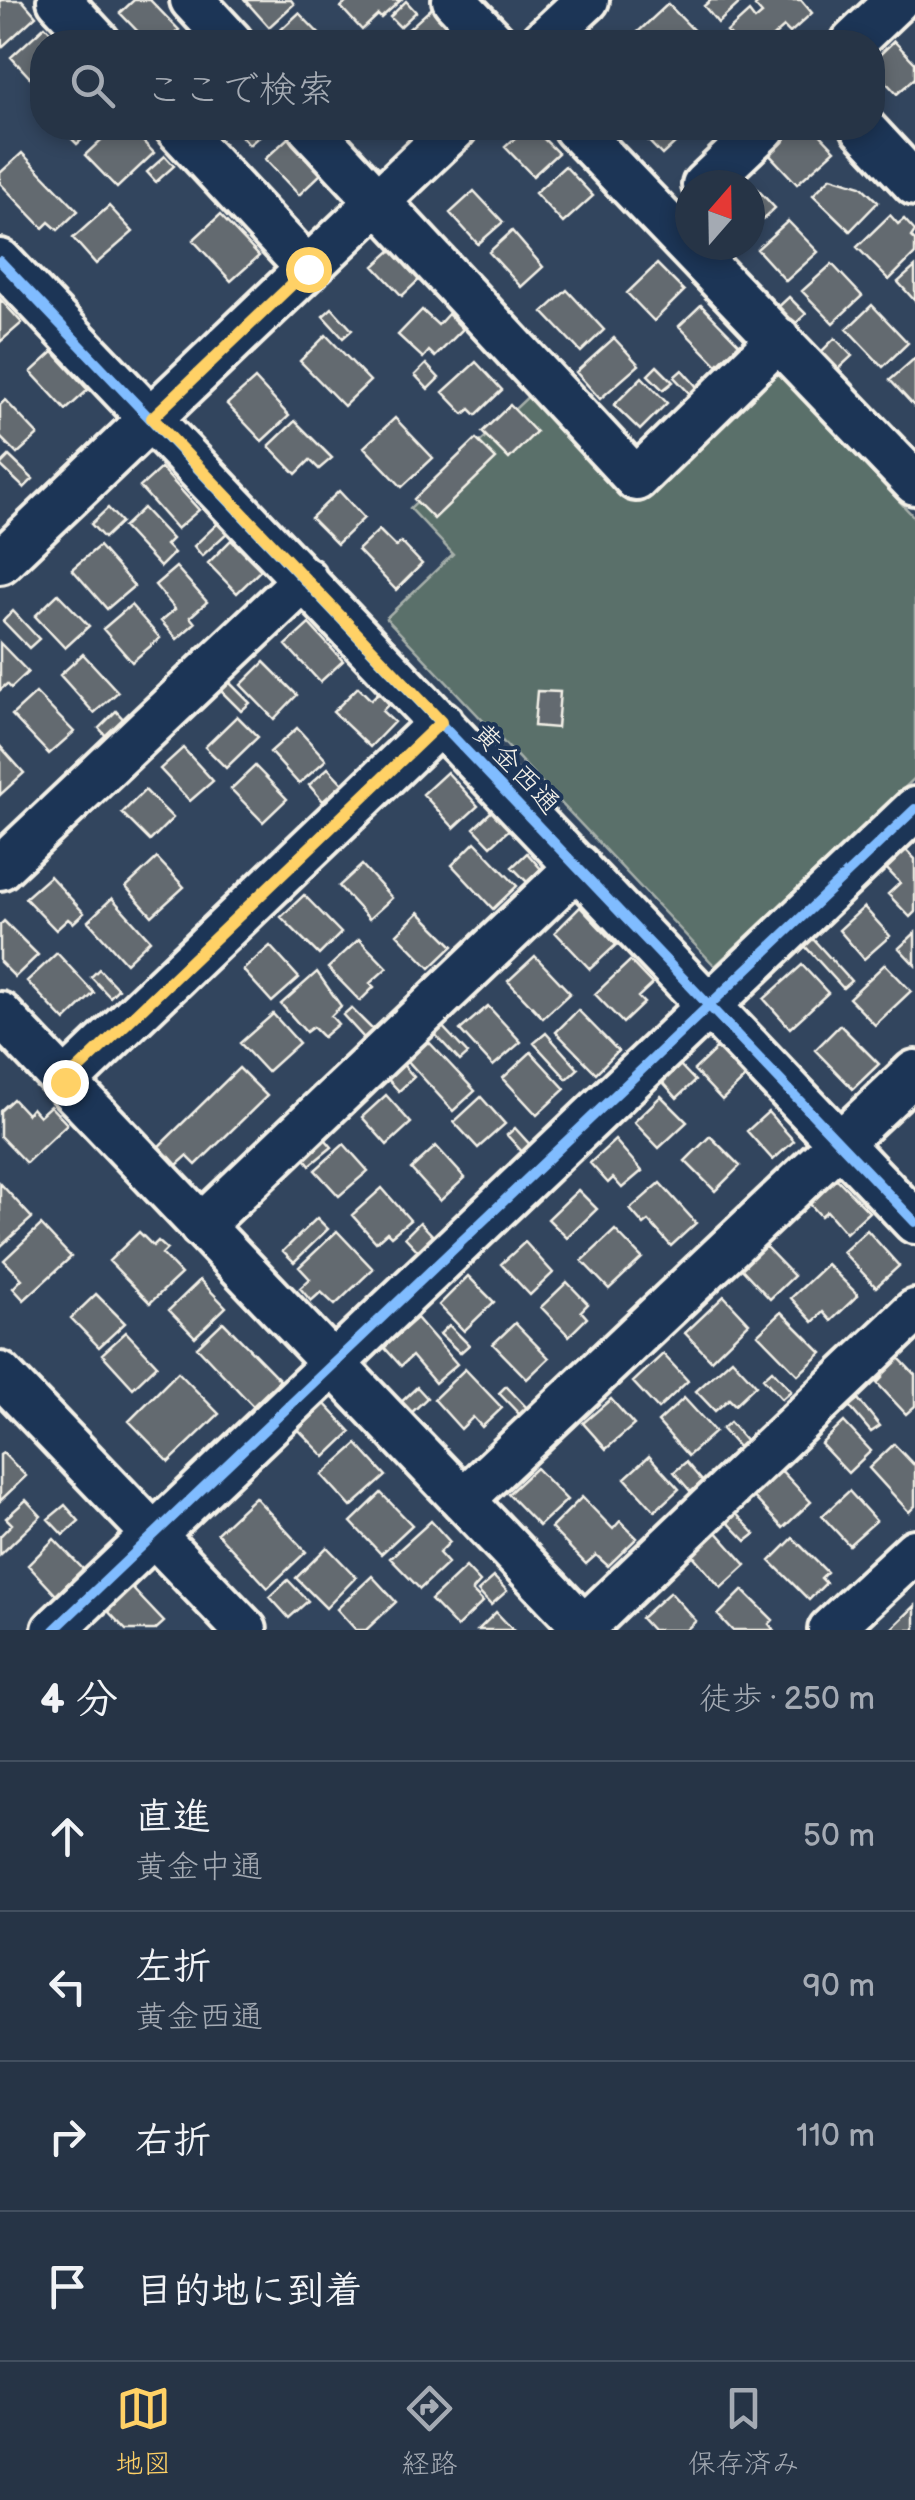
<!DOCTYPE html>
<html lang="ja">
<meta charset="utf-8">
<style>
:root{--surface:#263446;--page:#323f51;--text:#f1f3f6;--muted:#a4aab3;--line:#424f5f;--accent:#ffd166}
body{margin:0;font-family:"Balsamiq Sans","Klee One",sans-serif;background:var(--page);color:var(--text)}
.compass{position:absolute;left:675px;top:170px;width:90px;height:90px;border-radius:50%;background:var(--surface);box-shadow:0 5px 15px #0003;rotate:20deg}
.stop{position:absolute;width:30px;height:30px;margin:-22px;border:8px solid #ffd166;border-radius:50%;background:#fff}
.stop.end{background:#ffd166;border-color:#fff;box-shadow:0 2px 10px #0008}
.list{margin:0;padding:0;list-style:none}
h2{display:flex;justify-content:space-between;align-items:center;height:130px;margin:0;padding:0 40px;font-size:42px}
h2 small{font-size:32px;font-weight:400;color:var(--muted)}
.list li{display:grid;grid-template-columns:65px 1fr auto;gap:30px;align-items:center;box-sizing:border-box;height:150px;padding:0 40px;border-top:2px solid var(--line)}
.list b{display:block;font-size:38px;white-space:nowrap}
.list p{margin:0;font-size:32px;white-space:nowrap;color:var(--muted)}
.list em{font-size:32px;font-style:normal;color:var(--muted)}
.icon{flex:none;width:55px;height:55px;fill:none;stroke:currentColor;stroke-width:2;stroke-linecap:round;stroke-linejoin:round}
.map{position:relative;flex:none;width:915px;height:1630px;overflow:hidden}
.search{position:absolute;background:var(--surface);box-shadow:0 5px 15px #0003;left:30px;right:30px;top:30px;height:110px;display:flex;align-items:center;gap:25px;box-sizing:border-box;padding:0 35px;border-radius:40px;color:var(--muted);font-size:38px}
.sheet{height:730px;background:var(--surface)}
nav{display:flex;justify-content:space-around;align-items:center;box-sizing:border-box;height:140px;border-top:2px solid var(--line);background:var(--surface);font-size:28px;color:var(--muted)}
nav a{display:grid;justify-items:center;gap:5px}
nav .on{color:var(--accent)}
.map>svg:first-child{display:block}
.green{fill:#5a6f6b;stroke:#a7b0aa;stroke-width:2.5}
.building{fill:#636a6f;stroke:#f4f1e8;stroke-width:2.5}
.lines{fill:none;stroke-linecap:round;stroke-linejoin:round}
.minor-casing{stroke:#f4f1e8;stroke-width:50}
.minor{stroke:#1d3557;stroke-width:42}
.cycleway-casing{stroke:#1d3557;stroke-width:16}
.cycleway{stroke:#80bcff;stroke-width:10}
.route{stroke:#ffd166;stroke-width:12}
.labels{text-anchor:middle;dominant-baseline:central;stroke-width:8;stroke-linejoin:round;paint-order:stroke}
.street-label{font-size:28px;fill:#f4f1e8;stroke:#1d3557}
</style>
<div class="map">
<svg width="915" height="1630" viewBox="0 0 915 1630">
<rect width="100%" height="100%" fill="#32455e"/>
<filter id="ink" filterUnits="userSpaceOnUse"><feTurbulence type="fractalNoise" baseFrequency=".01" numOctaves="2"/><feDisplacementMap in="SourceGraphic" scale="20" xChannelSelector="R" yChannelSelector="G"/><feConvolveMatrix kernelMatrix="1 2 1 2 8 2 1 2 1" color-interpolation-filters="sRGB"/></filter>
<g filter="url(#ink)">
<path class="green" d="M777,372L915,518V778L715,966L386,618L453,554L410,508L534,391L639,502Z"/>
<path class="building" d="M0,0H22L36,16L2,47Z
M134,0H150L179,30L165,42H148L120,13Z
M245,0H291L294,4L269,27Z
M349,0H401L381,18L378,15L362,30L341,7Z
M711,0H743L718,23L704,6Z
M761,0H801L812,13L790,33L784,27L767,42H727L733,38L727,32L749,12L755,20L762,14L755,6Z
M406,1L416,12L400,27L390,17Z
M668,4L702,39L699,42H627Z
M432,8L463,42H410L403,34Z
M299,13L326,41L325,42H279L273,37Z
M45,26L60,42H42V74L34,82L11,57Z
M894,41L915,63V78L897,94L872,67V62Z
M61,128H95L77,144Z
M114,128H130L154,153L117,188L85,155Z
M241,128H269L249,145L237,131Z
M526,128H533L558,153L533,176L505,147Z
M636,128H691L662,155Z
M794,128H814L835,150L797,184L767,152Z
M289,137L322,173L299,195L265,159Z
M22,153L78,211L58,230L49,222L43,228L0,183V173Z
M165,156L174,166L156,182L147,172Z
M565,166L593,196L563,223L535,193Z
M744,175L775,208L750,232V185H734Z
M831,177L861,186L878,202L850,231L813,195Z
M474,191L503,222L478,244L450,213Z
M109,206L133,232L96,264L73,238Z
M220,215L259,256L231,281L193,240Z
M890,215L898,224L904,219L915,231L911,237L915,241V254L889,280L857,247Z
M788,221L818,252L786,281L757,249Z
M512,231L543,267L521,287L489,252Z
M396,246L423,276L402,296L374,266Z
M657,264L684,291L654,321L627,293Z
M832,264L862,296L833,323L802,291Z
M915,267V301L898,282Z
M567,290L604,330L581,352L543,312Z
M789,297L806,314L792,327L775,310Z
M0,299L22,323L0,342Z
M701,305L739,344L717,365L679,326Z
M872,305L908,343L883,367L847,329Z
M332,308L352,330L343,338L323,316Z
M422,310L438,325L448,314L463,329L435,357L429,351L423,358L398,335Z
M326,335L370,381L344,406L300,361Z
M614,338L639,365L600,399L576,372Z
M835,338L852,356L837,370L820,353Z
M53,352L88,390L66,410L31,372Z
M915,358V407L890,380Z
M476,362L502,390L476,415L470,409L464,414L443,392Z
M426,364L439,378L428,389L415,375Z
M657,366L673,382L663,390L648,375Z
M682,370L698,388L691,395L674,377Z
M642,377L667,403L640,430L614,405Z
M255,379L289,416L262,441L227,404Z
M5,400L38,435L17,454L0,437V405Z
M510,405L536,432L509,459L482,432Z
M395,418L433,458L402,487L364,447Z
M295,421L332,458L319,469L310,460L296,474L269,446Z
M476,439L496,459L434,519L414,499Z
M9,456L33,479L24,488L0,465Z
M161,468L199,510L177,529L140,487Z
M339,491L364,518L337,544L311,518Z
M108,508L121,522L104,538L91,524Z
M143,508L172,539L166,545L174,553L160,567L123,527Z
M218,523L227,533L202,556L194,546Z
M379,530L396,547L401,542L422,564L396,590L358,550Z
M231,540L261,570L237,593L208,563Z
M99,546L134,586L107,609L72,569Z
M176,567L207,602L190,617L195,623L177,639L161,621L175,609L155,585Z
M58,594L89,626L65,648L35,616Z
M131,605L160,638L132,662L103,629Z
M13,611L39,639L29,648L3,621Z
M309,624L343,661L320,682L286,645Z
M0,643L28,672L11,688L7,684L0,690Z
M83,654L118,692L94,713L60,675Z
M264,662L297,695L274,719L241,685Z
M227,680L250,703L241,711L218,688Z
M358,687L371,700L379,692L390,703L382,711L394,722L370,747L333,712Z
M537,691L560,692L557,728L534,726Z
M36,693L74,732L49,754L12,715Z
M116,711L135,732L117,748L99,728Z
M237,716L258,737L226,768L205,747Z
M297,728L326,760L299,784L270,752Z
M0,746L24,773L0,795Z
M183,748L213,781L190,801L160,769Z
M255,766L287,799L263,822L231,789Z
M328,768L343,784L323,801L309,785Z
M447,772L478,806L454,828L423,794Z
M145,790L173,818L150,841L122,813Z
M494,809L512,827L491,846L474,828Z
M475,842L517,886L493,909L452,865Z
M906,850L915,859V912L910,917L888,894L900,883L886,868Z
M527,853L541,869L527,882L512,867Z
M157,858L184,887L152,916L126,887Z
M362,865L392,898L369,919L339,886Z
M50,876L84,913L73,923L68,919L56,930L25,898Z
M304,895L341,933L319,955L281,917Z
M112,898L150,940L126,963L88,921Z
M580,907L616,945L590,969L555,932Z
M864,907L890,936L864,959L839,930Z
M419,912L453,946L430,968L397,934Z
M4,921L38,955L15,977L0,962V925Z
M915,933V965L899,948Z
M812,938L851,981L843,988L804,945Z
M359,939L387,968L370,983L374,987L360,1001L328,968Z
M270,946L299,978L272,1002L243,970Z
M57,953L94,993L65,1021L27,981Z
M535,956L570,993L543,1018L508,981Z
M630,961L652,984L638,997L644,1003L623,1023L595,994Z
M885,964L911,991L875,1025L849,998Z
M802,965L828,993L790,1028L764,999Z
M99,969L118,989L110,997L91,977Z
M317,972L341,1006L331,1016L338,1024L323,1037L313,1027L306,1032L281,1004Z
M488,1006L521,1042L493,1066L460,1030Z
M351,1008L373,1030L364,1038L343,1015Z
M578,1010L618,1051L596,1073L556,1032Z
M273,1014L299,1043L267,1072L240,1043Z
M439,1023L468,1054L460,1061L431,1030Z
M840,1025L879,1064L853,1089L815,1050Z
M546,1033L578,1069L567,1079L534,1043Z
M427,1040L475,1091L453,1111L406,1059Z
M718,1047L746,1077L722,1100L694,1070Z
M531,1052L565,1089L537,1115L503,1078Z
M398,1059L414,1077L399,1091L383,1074Z
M679,1064L695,1081L677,1098L662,1081Z
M239,1068L267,1096L196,1165L187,1156L177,1165L169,1156L164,1161L154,1151Z
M386,1095L411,1123L387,1145L362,1117Z
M661,1096L687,1122L659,1148L634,1122Z
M481,1097L505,1124L478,1148L454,1122Z
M13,1099L27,1114L32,1108L39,1116L50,1106L67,1124L26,1163L0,1136V1111Z
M768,1112L794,1141L773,1160L747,1131Z
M515,1128L533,1148L525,1155L507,1135Z
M320,1133L332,1147L310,1165L299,1151Z
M710,1136L740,1166L715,1191L685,1161Z
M615,1140L642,1171L622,1188L613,1178L608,1183L590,1163Z
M344,1144L368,1171L339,1196L315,1170Z
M436,1146L465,1178L440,1201L411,1169Z
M836,1178L869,1212L846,1233L827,1211L821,1216L809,1203Z
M0,1183L32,1218L0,1247Z
M660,1183L696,1223L671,1246L649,1221L644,1225L630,1209Z
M382,1188L410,1220L391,1236L387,1232L376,1242L352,1215Z
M578,1190L597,1209L567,1238L548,1219Z
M317,1218L328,1229L294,1262L283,1251Z
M420,1222L435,1238L420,1253L405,1237Z
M41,1225L71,1257L24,1300L13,1288L22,1279L4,1260Z
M615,1230L642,1258L609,1289L582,1261Z
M867,1230L899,1266L876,1287L843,1252Z
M337,1231L373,1269L335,1305L321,1292L311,1301L300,1288L310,1279L299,1267Z
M139,1232L153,1246L158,1241L167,1249L162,1254L181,1274L150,1303L109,1261Z
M525,1242L553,1273L530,1295L501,1264Z
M764,1245L794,1276L770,1299L740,1267Z
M827,1264L858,1295L831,1321L823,1312L813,1322L791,1298Z
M468,1276L494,1302L464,1331L439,1305Z
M200,1280L226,1307L195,1337L169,1310Z
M567,1282L588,1304L581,1311L587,1318L569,1336L541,1307Z
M96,1294L125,1323L99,1347L71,1318Z
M724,1296L749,1323L711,1360L685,1333Z
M781,1312L822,1353L798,1375L758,1334Z
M417,1318L457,1364L435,1383L412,1356L401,1366L384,1347Z
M223,1322L280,1380L253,1406L197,1347Z
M515,1323L549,1358L527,1379L493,1344Z
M449,1325L469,1345L460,1353L440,1334Z
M126,1332L157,1365L133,1388L102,1354Z
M663,1354L688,1381L658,1409L633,1382Z
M897,1356L915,1375V1406L906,1414L877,1383L883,1377L879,1372Z
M732,1359L756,1385L735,1405L729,1399L715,1411L696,1391Z
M465,1369L502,1408L482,1427L473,1417L461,1429L434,1399Z
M772,1370L791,1391L782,1399L763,1378Z
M178,1372L219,1414L169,1462L129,1421Z
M506,1386L528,1409L521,1416L499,1393Z
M417,1387L427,1398L407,1417L396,1407Z
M684,1398L715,1432L688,1456L658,1422Z
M611,1399L634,1425L606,1449L583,1423Z
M858,1399L880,1426L871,1432L849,1406Z
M322,1401L351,1432L325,1457L295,1426Z
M730,1422L747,1442L739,1448L722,1429Z
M844,1422L871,1451L848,1473L821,1444Z
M357,1444L386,1476L351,1507L322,1475Z
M894,1444L913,1464L915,1462V1506L909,1512L869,1468Z
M3,1453L26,1476L0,1501V1455Z
M649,1456L679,1489L655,1511L625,1478Z
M686,1462L703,1482L691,1492L674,1472Z
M778,1467L811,1502L783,1528L750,1493Z
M536,1468L567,1500L539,1526L508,1494Z
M849,1491L876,1521L849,1545L822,1516Z
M381,1493L412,1525L381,1554L351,1522Z
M255,1497L306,1552L268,1588L217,1533Z
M582,1497L613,1529L620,1521L637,1538L608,1566L596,1555L586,1564L551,1528Z
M26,1500L41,1516L0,1555V1536L12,1524L6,1518Z
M65,1505L79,1521L63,1535L48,1519Z
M732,1509L755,1534L746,1541L723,1517Z
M431,1521L450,1542L439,1553L448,1563L420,1589L390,1558Z
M715,1530L746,1565L721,1588L690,1552Z
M793,1538L827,1572L821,1578L826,1583L809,1600L770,1561Z
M54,1539L83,1569L56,1595L28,1565Z
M327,1547L356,1577L326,1608L296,1578Z
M466,1567L480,1582L472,1591L483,1602L457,1627L431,1600Z
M372,1576L396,1602L366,1630H356L337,1609Z
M494,1577L507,1591L491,1605L478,1591Z
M288,1580L308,1601L289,1618L270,1597Z
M131,1587L164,1622L155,1630H126L107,1610Z
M743,1590L773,1620L769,1624L774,1630H732L718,1615Z
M670,1592L696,1621L686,1630H652L641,1618Z
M915,1606V1630H890Z
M496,1612L513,1630H478Z"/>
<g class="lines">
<g class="minor-casing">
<path id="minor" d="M59,0L98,42
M192,0L231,42
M454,0L494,42
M542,42L587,0
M853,42L897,0
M177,128L308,269
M310,128L636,479L779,339
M575,128L915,483
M863,128L915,184
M704,185L764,128
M0,261L915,1222
M0,562L455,128
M0,868L305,579
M0,1014L587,1630
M65,1082L441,722
M201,1226L578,866
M0,1374L245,1630
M463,1500L915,1072
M584,1627L915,1311
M54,1630L915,809
M830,1630L915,1551"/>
</g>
<use href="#minor" class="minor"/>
<g class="cycleway-casing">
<path id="cycleway" d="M0,261L915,1222
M54,1630L915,809"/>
</g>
<use href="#cycleway" class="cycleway"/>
</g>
</g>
<g class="lines" filter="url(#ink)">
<path class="route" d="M65,1082L441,722L152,418L308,269"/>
</g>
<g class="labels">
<g class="street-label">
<text transform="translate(516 769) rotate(47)">黄金西通</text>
</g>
</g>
</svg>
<svg class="compass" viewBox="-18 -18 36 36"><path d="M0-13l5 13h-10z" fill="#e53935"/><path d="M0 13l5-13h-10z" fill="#a4aab3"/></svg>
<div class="stop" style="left:308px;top:269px"></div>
<div class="stop end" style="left:65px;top:1082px"></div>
<div class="search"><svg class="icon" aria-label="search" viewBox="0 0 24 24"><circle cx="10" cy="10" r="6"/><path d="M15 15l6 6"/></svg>ここで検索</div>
</div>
<section class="sheet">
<h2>4 分<small>徒歩 · 250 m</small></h2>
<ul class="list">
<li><svg class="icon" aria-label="ahead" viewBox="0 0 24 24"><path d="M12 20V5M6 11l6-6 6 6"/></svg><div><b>直進</b><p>黄金中通</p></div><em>50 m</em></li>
<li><svg class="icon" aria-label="left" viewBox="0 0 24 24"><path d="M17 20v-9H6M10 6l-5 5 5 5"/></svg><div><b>左折</b><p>黄金西通</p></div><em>90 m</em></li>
<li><svg class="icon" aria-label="right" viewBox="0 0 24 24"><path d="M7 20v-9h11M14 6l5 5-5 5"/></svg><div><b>右折</b></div><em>110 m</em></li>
<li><svg class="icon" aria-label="arrive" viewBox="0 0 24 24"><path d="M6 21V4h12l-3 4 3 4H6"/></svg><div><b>目的地に到着</b></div></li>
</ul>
</section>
<nav>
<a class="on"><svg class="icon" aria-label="map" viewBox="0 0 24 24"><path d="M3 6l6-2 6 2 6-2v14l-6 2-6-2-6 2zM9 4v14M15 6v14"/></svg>地図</a>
<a><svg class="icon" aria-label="directions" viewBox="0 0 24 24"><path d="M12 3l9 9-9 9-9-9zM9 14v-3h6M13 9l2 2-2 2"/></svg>経路</a>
<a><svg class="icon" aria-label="saved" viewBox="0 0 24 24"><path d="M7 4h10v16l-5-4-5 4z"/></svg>保存済み</a>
</nav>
